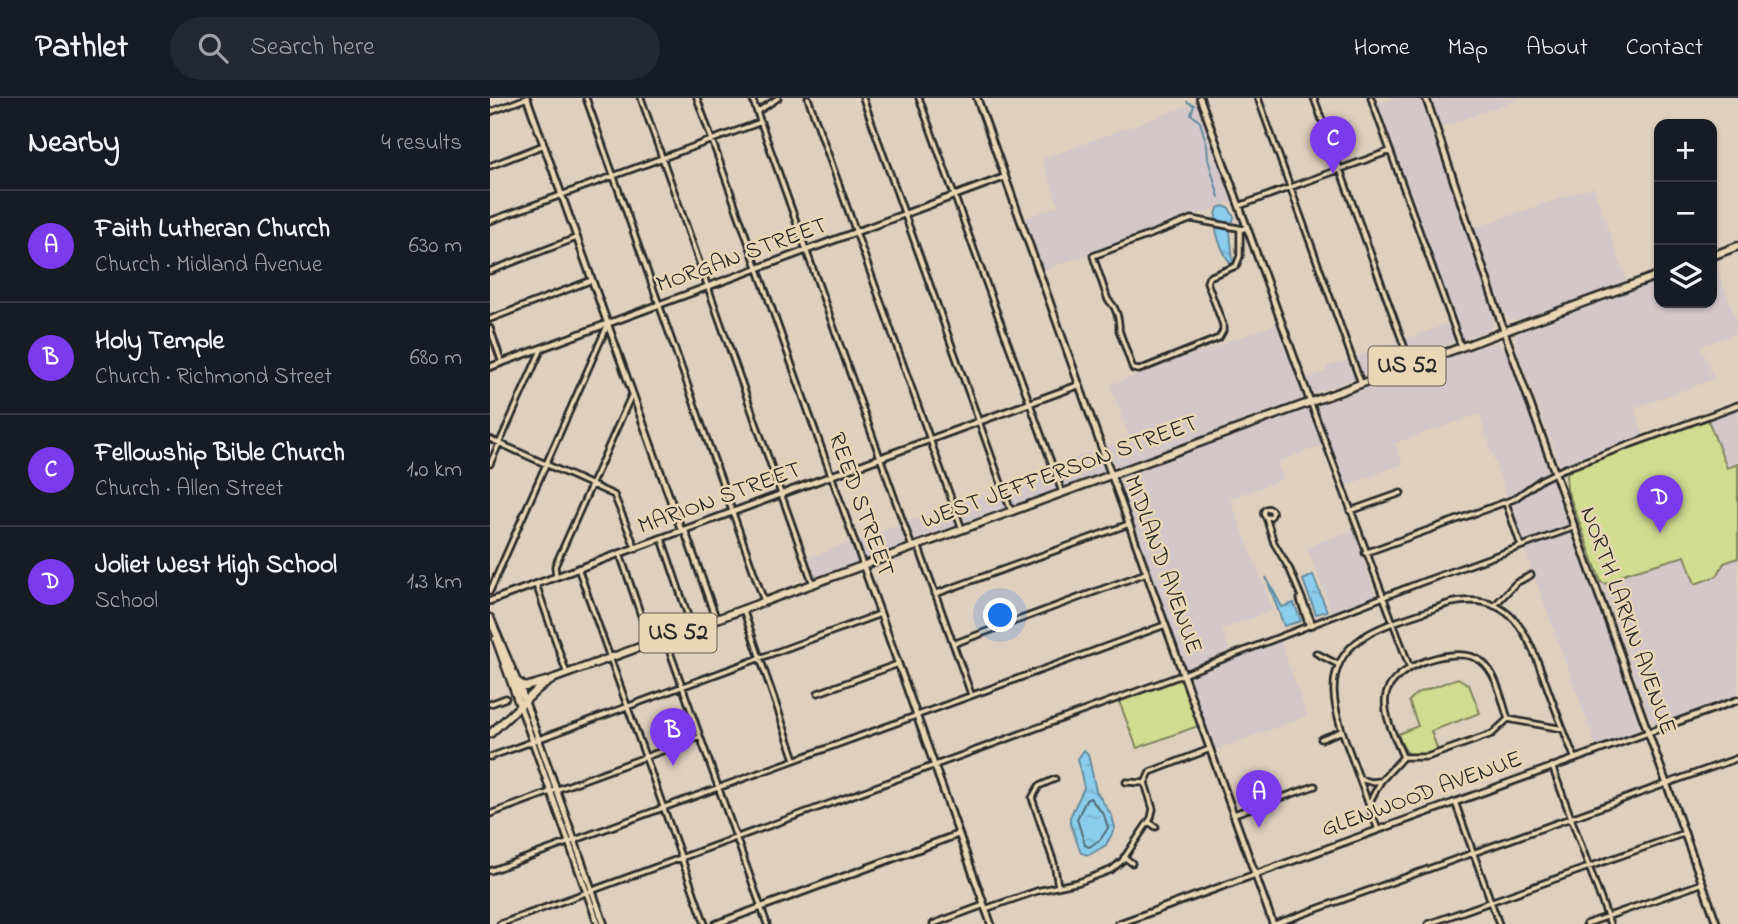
<!DOCTYPE html>
<meta charset="utf-8">
<style>
:root{--surface:#171b24;--page:#242831;--text:#f1f3f6;--muted:#9ea1a6;--line:#363941;--accent:#7c3aed}
body{margin:0;font-family:"Indie Flower",sans-serif;background:var(--page);color:var(--text)}
.controls{position:absolute;right:21px;top:21px;display:grid;overflow:hidden;border-radius:14px;box-shadow:0 2px 5px #0004}
.controls button{width:63px;height:63px;display:grid;place-items:center;padding:0;border:0;border-bottom:2px solid var(--line);background:var(--surface);color:var(--text);font:35px sans-serif}
.you{position:absolute;left:511px;top:518px;width:24px;height:24px;margin:-18px;border:5px solid #fff;border-radius:50%;background:#1a73e8;box-shadow:0 0 0 10px #1a73e833}
.badge{display:grid;place-items:center;width:46px;height:46px;border-radius:50%;background:var(--accent);color:#fff;font-size:23px;font-weight:700}
.pin{position:absolute;translate:-50% -58px;filter:drop-shadow(0 2px 4px #0008)}
.pin::after{content:'';position:absolute;top:37px;width:24px;height:21px;background:inherit;clip-path:polygon(0 0,100% 0,50% 100%)}
.list{margin:0;padding:0;list-style:none}
h2{display:flex;justify-content:space-between;align-items:center;height:91px;margin:0;padding:0 28px;font-size:30px}
h2 small{font-size:23px;font-weight:400;color:var(--muted)}
.list li{display:grid;grid-template-columns:46px 1fr auto;gap:21px;align-items:center;box-sizing:border-box;height:112px;padding:0 28px;border-top:2px solid var(--line)}
.list b{display:block;font-size:26px;white-space:nowrap}
.list p{margin:0;font-size:23px;white-space:nowrap;color:var(--muted)}
.list em{font-size:23px;font-style:normal;color:var(--muted)}
.icon{flex:none;width:38px;height:38px;fill:none;stroke:currentColor;stroke-width:2;stroke-linecap:round;stroke-linejoin:round}
.map{position:relative;flex:none;width:1248px;height:826px;overflow:hidden}
header{display:flex;align-items:center;gap:42px;box-sizing:border-box;height:98px;padding:0 35px;background:var(--surface);border-bottom:2px solid var(--line)}
header strong{font-size:33px}
nav{display:flex;gap:38px;margin-inline-start:auto;font-size:24px}
.search{width:490px;height:63px;background:var(--page);display:flex;align-items:center;gap:18px;box-sizing:border-box;padding:0 24px;border-radius:38px;color:var(--muted);font-size:26px}
main{display:flex}
aside{flex:1;background:var(--surface)}
.map>svg:first-child{display:block}
.built{fill:#d3c7c9}
.green{fill:#d0dc8f;stroke:#7e845d;stroke-width:2}
.water{fill:url(#water-ripples);stroke:#658c9f;stroke-width:2}
.lines{fill:none;stroke-linecap:round;stroke-linejoin:round}
.shore{stroke:#516c78;stroke-width:2}
.stream{stroke:#658c9f;stroke-width:2}
.minor-casing{stroke:#2b2b2b;stroke-width:9}
.tertiary-casing{stroke:#2b2b2b;stroke-width:10}
.secondary-casing{stroke:#2b2b2b;stroke-width:10}
.primary-casing{stroke:#2b2b2b;stroke-width:11}
.minor{stroke:#e9d6b4;stroke-width:3.5}
.tertiary{stroke:#e9d6b4;stroke-width:4.5}
.secondary{stroke:#e9d6b4;stroke-width:4.5}
.primary{stroke:#e9d6b4;stroke-width:6}
.labels{text-anchor:middle;dominant-baseline:central;stroke-width:5;stroke-linejoin:round;paint-order:stroke}
.shield{fill:#e9d6b4;stroke:#645e54;stroke-width:2}
.shield-label{font-size:23px;font-weight:bold;fill:#2b2b2b}
.street-label{font-size:24px;fill:#2b2b2b;stroke:#e9d6b4}
</style>
<header>
<strong>Pathlet</strong>
<div class="search"><svg class="icon" aria-label="search" viewBox="0 0 24 24"><circle cx="10" cy="10" r="6"/><path d="M15 15l6 6"/></svg>Search here</div>
<nav><a>Home</a><a>Map</a><a>About</a><a>Contact</a></nav>
</header>
<main>
<aside>
<h2>Nearby<small>4 results</small></h2>
<ul class="list">
<li><span class="badge">A</span><div><b>Faith Lutheran Church</b><p>Church · Midland Avenue</p></div><em>630 m</em></li>
<li><span class="badge">B</span><div><b>Holy Temple</b><p>Church · Richmond Street</p></div><em>680 m</em></li>
<li><span class="badge">C</span><div><b>Fellowship Bible Church</b><p>Church · Allen Street</p></div><em>1.0 km</em></li>
<li><span class="badge">D</span><div><b>Joliet West High School</b><p>School</p></div><em>1.3 km</em></li>
</ul>
</aside>
<div class="map">
<svg width="1248" height="826" viewBox="0 0 1248 826">
<defs>
<pattern id="water-ripples" width="26" height="14" patternUnits="userSpaceOnUse" patternTransform="scale(1.75)"><rect width="26" height="14" fill="#8bcdec"/><path d="M2 4q2-2 4 0t4 0M15 11q2-2 4 0t4 0" fill="none" stroke="#78b0cb"/></pattern>
</defs>
<rect width="100%" height="100%" fill="#dfcfbe"/>
<filter id="ink" filterUnits="userSpaceOnUse"><feTurbulence type="fractalNoise" baseFrequency=".0143" numOctaves="2"/><feDisplacementMap in="SourceGraphic" scale="14" xChannelSelector="R" yChannelSelector="G"/><feConvolveMatrix kernelMatrix="1 2 1 2 8 2 1 2 1" color-interpolation-filters="sRGB"/></filter>
<g filter="url(#ink)">
<path class="built" d="M903,0H931L1003,216V227L996,233L822,296L816,281L837,273V269L966,223L888,6Z
M941,0H1031L950,30Z
M709,4L745,103L554,172L535,120L569,108L552,61Z
M1103,89L1137,184L1031,221L1021,222L1013,213L984,130Z
M1222,163H1224L1248,227V235L1211,248L1224,281L1144,310L1154,339L1079,366H1070L1026,250V238L1036,231L1169,182V205H1222Z
M789,225L815,297L814,300L626,370L623,368L616,349L640,340L620,287Z
M1006,244L1012,247L1016,254L1150,624L1148,634L1107,650L1035,453L989,316L905,345L913,366L854,388L826,308L928,269Z
M817,310L820,312L833,347L787,364L793,381L740,401L783,512L732,531L740,556L696,571L628,380Z
M1248,311V598L1166,626L1159,619L1075,380L1083,371Z
M609,351L616,371L615,374L326,481L318,460L561,372L560,369Z
M864,432L886,498L843,517L817,449Z
M790,542L817,618L725,652L699,579Z"/>
<path class="green" d="M1218,322L1237,370L1248,366V460L1234,465L1227,478L1205,486L1195,458L1136,475L1116,486L1111,484L1077,391L1076,376L1083,371Z
M968,580L979,587L990,615L941,633L948,653C924,662 916,661 908,636L928,628L919,603L927,595Z
M688,582L693,584L708,628L647,650L629,603Z"/>
<path class="water" d="M733,108L739,110L744,119L740,132L743,166L740,165C730,149 721,128 728,110Z
M823,477L837,513L826,516L813,482Z
M776,479L792,509L804,505L811,523L794,528Z
M594,652L598,656L606,693L622,718L625,730L616,747L599,757L591,755L580,725V719L594,690L588,661Z"/>
<g class="lines">
<path class="shore" d="M600,700L614,717L618,730L610,742L599,749L595,747L587,721L596,702Z"/>
<path class="stream" d="M697,4L704,7L701,16L710,24L717,47L718,61L729,99"/>
<g class="minor-casing">
<path id="minor" d="M96,0L274,503
M151,0L323,486
M207,0L373,467
M262,0L422,449
M318,0L472,431
M373,0L521,413
M429,0L572,394
M768,0L871,285
M824,0L921,267
M881,0L971,248
M0,14L37,0
M267,14L288,0
M0,68L54,47
M749,108L900,53
M0,123L271,24
M750,131V158L746,168L719,179L717,184L733,227V233L729,240L649,272L643,271L629,232C630,222 626,208 618,202L603,158L702,121L753,131L757,130
M0,173L86,140
M0,221L102,182
M0,230L12,265
M820,303L920,570
M0,341L124,397L146,451
M0,366L52,250
M1016,405L1031,448
M773.5 415a4.5 4.5 0 1 1 9 0a4.5 4.5 0 1 1-9 0Z
M860,413L911,395
M776,419L784,445L800,472L823,527
M172,441L202,530
M428,447L481,596
M875,455L1024,401L1052,381L1073,371L1248,307
M130,456L160,544
M88,470L215,826
M66,478L65,468L142,296
M46,486L77,576
M0,493L118,226
M445,496L639,426
M811,499L810,501L819,528
M1004,508L1026,485L1041,477
M253,511L305,661
M175,540L277,826
M463,546L656,475
M826,555L849,567
M328,595L408,566
M0,606L16,600
M1018,621L1073,631
M831,641L852,633
M0,659L390,516
M913,659C906,641 892,617 896,597C902,568 967,545 991,563C1007,575 1012,603 1018,621
M913,659H937L1002,636L1018,621
M1062,668L1120,826
M565,681L549,688L542,700L564,765L568,788
M870,681L881,684L891,683
M636,684L655,685
M965,704L1009,826
M879,705L891,683L913,659
M0,716L210,639
M744,716L825,688
M659,724L666,729
M888,732C880,710 872,688 864,666C849,624 824,572 872,540C893,525 932,516 957,506C1021,490 1038,536 1056,586C1065,611 1075,636 1085,661
M634,759L642,765
M0,773L675,527
M495,811L547,793L589,784L621,772L632,763L661,720L663,711L655,685L660,674L720,651
M10,826L689,578L932,484L1085,429
M443,826L494,807
M785,826L1248,660
M938,826L1195,735
M1096,826L1213,785"/>
</g>
<g class="tertiary-casing">
<path id="tertiary" d="M37,0L192,434
M487,0L621,376
M710,0L820,303
M0,269L515,79
M195,433L226,521
M373,467L501,826
M0,503L589,287
M226,826L469,736
M628,826L1248,602"/>
</g>
<g class="secondary-casing">
<path id="secondary" d="M936,0L1014,233L1227,826
M621,376L783,826
M35,603L114,826
M30,608L108,826"/>
</g>
<g class="primary-casing">
<path id="primary" d="M1222,158L1248,148
M0,520L35,603
M6,541L30,608
M28,584L35,589L56,583
M0,636L48,591L65,580L1169,177"/>
</g>
<use href="#minor" class="minor"/>
<use href="#tertiary" class="tertiary"/>
<use href="#secondary" class="secondary"/>
<use href="#primary" class="primary"/>
</g>
</g>
<g class="labels">
<g class="shield">
<rect x="878.5" y="248.5" width="77" height="39" rx="5"/>
<rect x="149.5" y="515.5" width="77" height="39" rx="5"/>
</g>
<g class="shield-label">
<text x="917" y="268">US 52</text>
<text x="188" y="535">US 52</text>
</g>
<g class="street-label">
<text transform="translate(252 158) rotate(-20)">MORGAN STREET</text>
<text transform="translate(570 375) rotate(-20)">WEST JEFFERSON STREET</text>
<text transform="translate(230 401) rotate(-20)">MARION STREET</text>
<text transform="translate(370 407) rotate(70)">REED STREET</text>
<text transform="translate(672 467) rotate(70)">MIDLAND AVENUE</text>
<text transform="translate(1137 523) rotate(70)">NORTH LARKIN AVENUE</text>
<text transform="translate(932 697) rotate(-20)">GLENWOOD AVENUE</text>
</g>
</g>
</svg>
<div class="controls">
<button>+</button>
<button>−</button>
<button><svg class="icon" aria-label="layers" viewBox="0 0 24 24"><path d="M12 4l9 5-9 5-9-5zM3 14l9 5 9-5"/></svg></button>
</div>
<div class="you"></div>
<div class="pin badge" style="left:769px;top:730px">A</div>
<div class="pin badge" style="left:183px;top:668px">B</div>
<div class="pin badge" style="left:843px;top:76px">C</div>
<div class="pin badge" style="left:1170px;top:435px">D</div>
</div>
</main>
